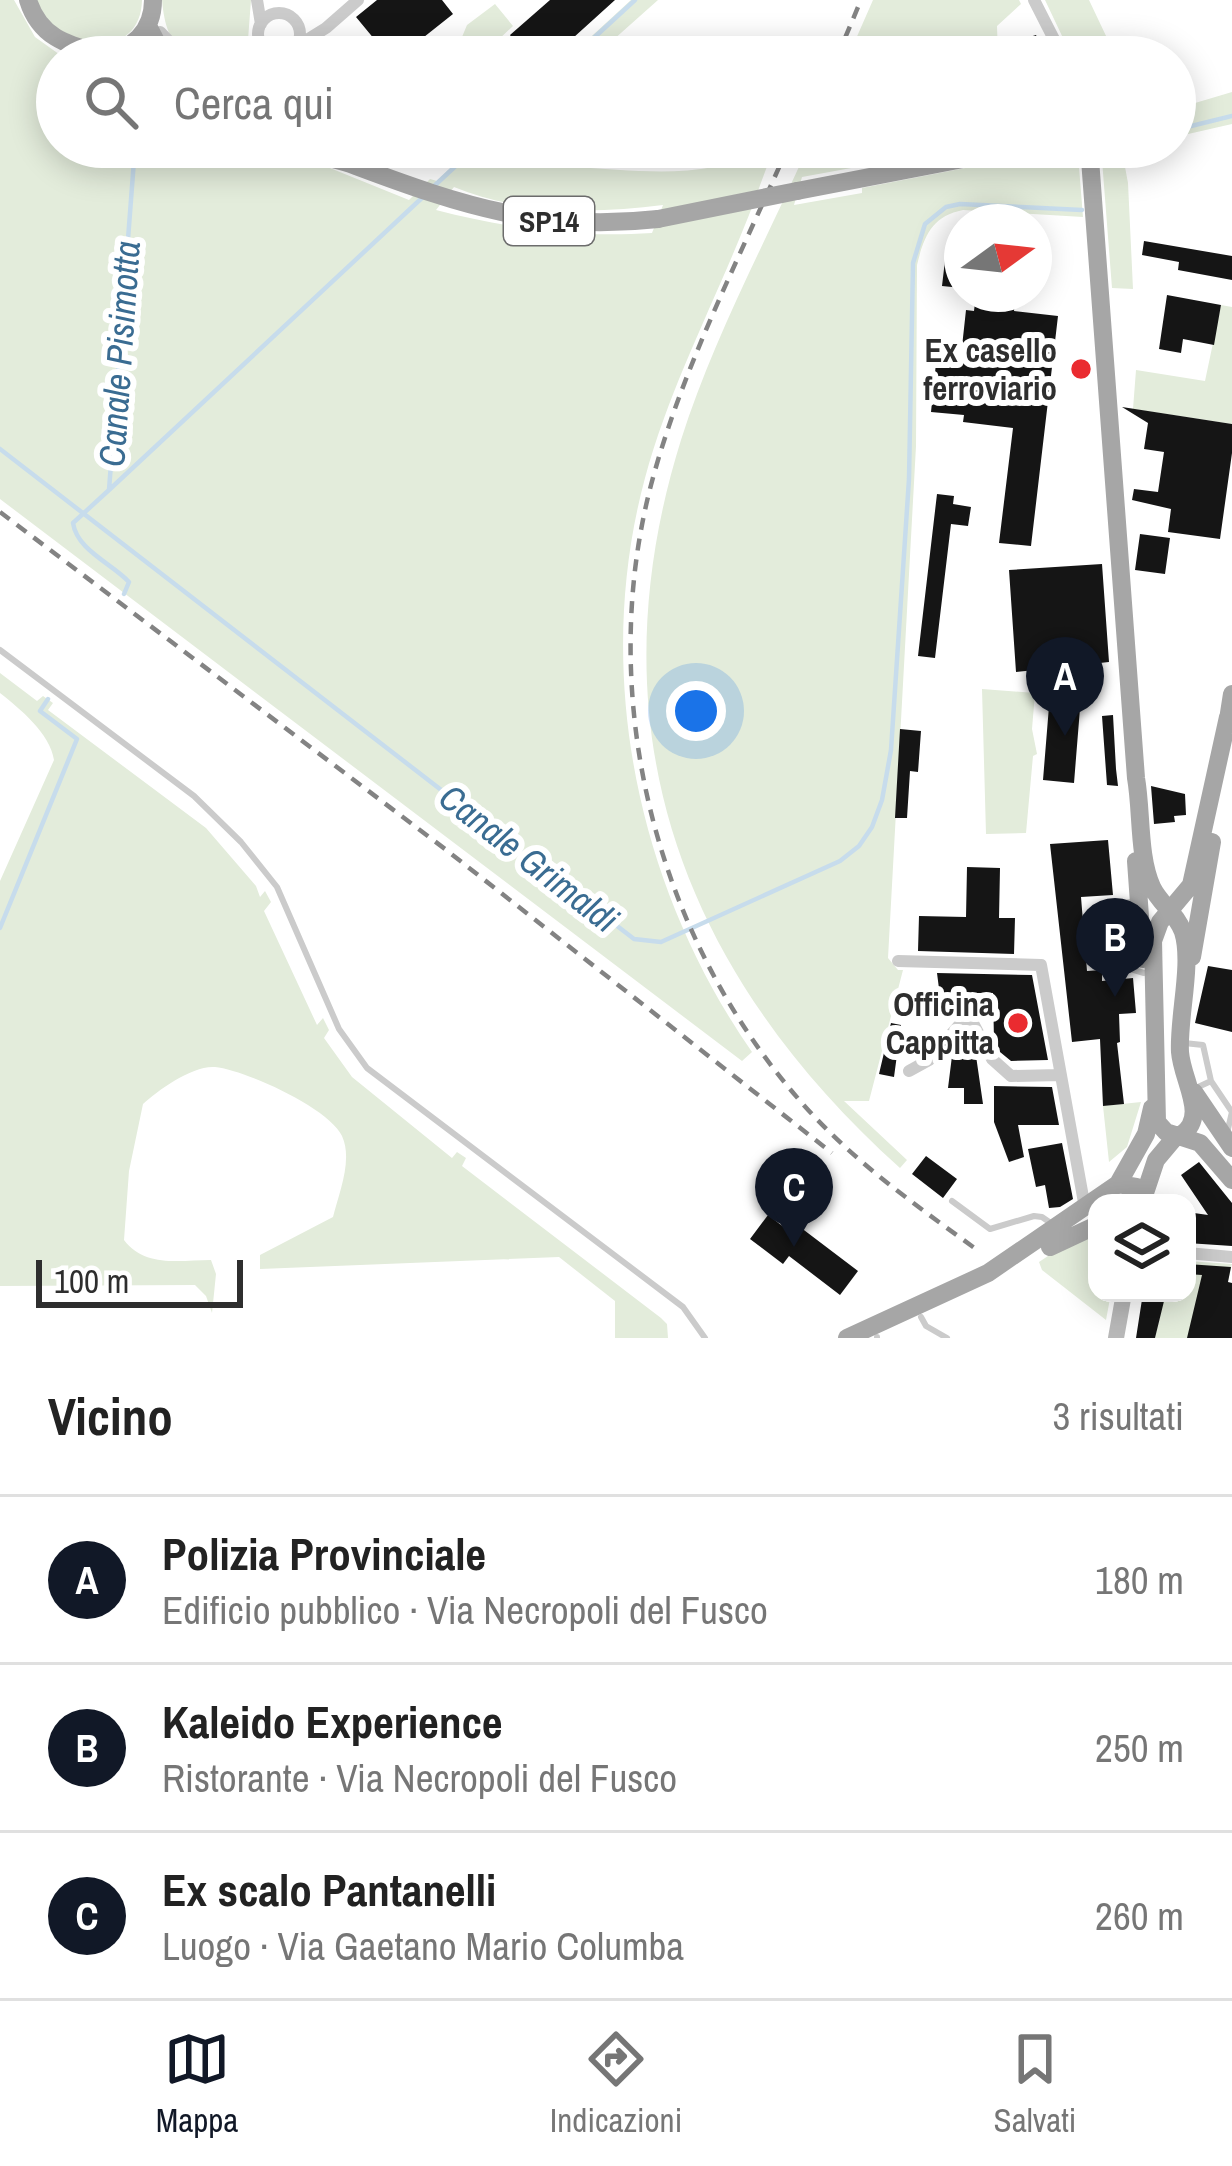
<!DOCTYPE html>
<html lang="it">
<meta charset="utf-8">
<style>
:root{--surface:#fff;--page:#f6f6f6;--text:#222;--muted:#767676;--line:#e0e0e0;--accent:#111827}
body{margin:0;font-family:"Archivo Narrow",sans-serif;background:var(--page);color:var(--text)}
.controls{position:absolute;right:36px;bottom:36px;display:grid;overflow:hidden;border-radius:24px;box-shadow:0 6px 30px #0003}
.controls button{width:108px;height:108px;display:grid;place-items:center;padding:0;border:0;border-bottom:3px solid var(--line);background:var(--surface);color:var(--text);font:60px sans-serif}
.compass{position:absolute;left:944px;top:204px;width:108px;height:108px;border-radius:50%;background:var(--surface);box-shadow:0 6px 30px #0003;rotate:75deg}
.scale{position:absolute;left:36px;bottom:30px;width:207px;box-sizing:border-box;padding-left:12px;border:6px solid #2e2e2e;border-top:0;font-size:33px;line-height:42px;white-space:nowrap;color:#2e2e2e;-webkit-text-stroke:9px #fff;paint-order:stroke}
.you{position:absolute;left:696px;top:711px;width:42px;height:42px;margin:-30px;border:9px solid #fff;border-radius:50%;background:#1a73e8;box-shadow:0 0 0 18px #1a73e833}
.badge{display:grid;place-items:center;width:78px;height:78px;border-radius:50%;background:var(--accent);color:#fff;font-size:39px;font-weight:700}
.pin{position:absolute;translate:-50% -99px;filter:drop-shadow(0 3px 6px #0008)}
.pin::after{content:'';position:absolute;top:63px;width:42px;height:36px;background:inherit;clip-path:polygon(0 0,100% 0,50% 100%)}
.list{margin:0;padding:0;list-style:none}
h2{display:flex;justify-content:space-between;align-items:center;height:156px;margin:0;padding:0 48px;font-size:51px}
h2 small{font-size:39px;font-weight:400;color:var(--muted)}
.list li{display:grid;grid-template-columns:78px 1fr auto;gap:36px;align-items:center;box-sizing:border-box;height:168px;padding:0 48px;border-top:3px solid var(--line)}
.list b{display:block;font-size:45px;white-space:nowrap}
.list p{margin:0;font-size:39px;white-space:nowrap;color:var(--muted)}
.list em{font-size:39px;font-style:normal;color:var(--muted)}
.icon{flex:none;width:66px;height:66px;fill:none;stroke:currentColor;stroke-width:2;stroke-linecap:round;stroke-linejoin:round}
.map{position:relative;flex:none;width:1232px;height:1338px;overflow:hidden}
.search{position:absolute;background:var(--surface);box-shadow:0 6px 30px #0003;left:36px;right:36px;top:36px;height:132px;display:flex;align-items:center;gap:30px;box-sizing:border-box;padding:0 42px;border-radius:66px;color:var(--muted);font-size:45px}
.sheet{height:660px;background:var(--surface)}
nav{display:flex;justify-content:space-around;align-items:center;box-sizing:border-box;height:168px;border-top:3px solid var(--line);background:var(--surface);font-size:33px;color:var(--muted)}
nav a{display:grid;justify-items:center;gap:6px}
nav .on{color:var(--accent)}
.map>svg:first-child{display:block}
.green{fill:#e3ecdb;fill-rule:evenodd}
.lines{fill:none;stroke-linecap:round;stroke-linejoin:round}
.stream{stroke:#c7dcec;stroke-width:4.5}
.building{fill:#151515}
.lane{stroke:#cbcbcb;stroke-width:6}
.street{stroke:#cbcbcb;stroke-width:12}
.secondary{stroke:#b8b8b8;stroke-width:16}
.primary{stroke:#a6a6a6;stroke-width:18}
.rail{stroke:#838383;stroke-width:4.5;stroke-dasharray:12 9;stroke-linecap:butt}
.primary-bridge{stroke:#a6a6a6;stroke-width:18}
.poi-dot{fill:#ea2b30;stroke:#fff;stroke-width:4.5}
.labels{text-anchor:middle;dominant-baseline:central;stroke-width:12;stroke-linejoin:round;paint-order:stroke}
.shield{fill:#fff;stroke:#6d6d6d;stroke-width:3}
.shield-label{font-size:30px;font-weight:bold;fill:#2e2e2e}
.poi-label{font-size:33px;font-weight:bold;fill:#2e2e2e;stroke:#fff;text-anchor:end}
.water-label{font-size:36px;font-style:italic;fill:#3a6c92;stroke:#fff}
</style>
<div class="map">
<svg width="1232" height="1338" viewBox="0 0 1232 1338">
<rect width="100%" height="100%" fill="#fff"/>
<path class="green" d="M0,0H14L35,37L63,57H57V147H278L409,200L430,179L437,181L473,147H553L572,167C619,169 667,176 714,167C738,161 749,147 775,147C765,170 758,192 749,215C714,304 670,386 645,478C592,674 638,888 752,1052L742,1061L0,499ZM454,187C521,214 591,214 663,205L652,233C576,238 510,229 436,210Z
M36,0H142C141,53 82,54 50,25C43,18 40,8 36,0Z
M162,0H251L247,53L244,57C193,57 167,60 162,0Z
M631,0H658L594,57H569Z
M873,0H1019L1021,4L997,26L998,57H848Z
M1045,0H1089L1116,57H1072Z
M495,4L513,26L480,57H472L475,54L462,37L467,25Z
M1232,92V124L1175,137V109Z
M808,147H966L802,177L794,205L862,193V188L1043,153L1061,152L1074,156L1079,167L1083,217L963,210C932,216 924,236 917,265L916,446L888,958L898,970H903L869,1101H844L907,1160L900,1168C681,971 591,728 681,440C713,339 765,243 808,147Z
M1101,147H1135L1122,151L1128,183L1133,289L1112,288Z
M1221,305L1232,307V424L1133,409L1136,370L1205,381Z
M0,673L37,701L43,696L53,703L48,710L206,828L256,886L260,897L265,891L271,902L264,911L317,1025L323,1018L329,1030L324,1038L352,1077L452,1158L457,1152L466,1158L462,1166L661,1318L667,1324L668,1338H615V1301L559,1257L260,1269V1255L333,1217C339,1193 353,1160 342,1136C329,1108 245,1070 215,1067C193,1065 158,1090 143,1104L129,1171L124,1240C145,1268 180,1260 211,1260L216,1274L212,1313L206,1296L195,1285L0,1286V881L54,760C50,733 20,709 0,693Z
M982,689L1035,693L1032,729L1037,754L1033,756L1026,833L986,834Z
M1141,1102L1127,1147L1109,1162L1103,1106Z
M1097,1231V1293H1111L1106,1320L1042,1270L1039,1262L1069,1242Z
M1187,1261L1232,1264L1215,1335L1224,1338H1155L1164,1298L1137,1293H1187Z"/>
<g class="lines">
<path class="stream" d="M573,57L635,0
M1175,130L1232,116
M1101,149L1108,147
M432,188L476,147
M0,449L634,939L661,942L840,861L859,846L872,827L882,800L891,750L909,479L913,263L925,224L946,207L960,204L1082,210
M109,490L424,196
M124,594L129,582C111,563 77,550 73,523L109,490L135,147
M0,928L77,739L40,711L48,699"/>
</g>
<path class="building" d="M377,0H442L453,14L424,37L434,49L423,57H389L356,17Z
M550,0H615L552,57H523L510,35Z
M1036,35L1046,57H1011L1007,44Z
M1144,241L1232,256V280L1178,270L1179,262L1142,255Z
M946,252L962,254V288L942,286Z
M976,294H1016L1014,311L1058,316L1031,546L999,543L1013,428L963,422L964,415L931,412L936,363L960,365L966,310L974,311Z
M1167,295L1221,305L1214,345L1183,339L1181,353L1159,349Z
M1122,407L1232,424V453L1220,539L1168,532L1171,509L1132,500L1134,489L1158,492L1164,452L1144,449L1148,423Z
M937,494L954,496L953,504L971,507L968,526L951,524L935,658L918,656Z
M1140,534L1170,538L1165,574L1135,570Z
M1102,564L1109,662L1016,672L1009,570Z
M1050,694L1081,696L1074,783L1043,780Z
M1113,715L1116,769L1118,786L1107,785L1102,716Z
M900,729L921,731L918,772L910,771L907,818H895Z
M1151,786L1185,794L1186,815L1174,816L1175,822L1154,824Z
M1108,840L1113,895L1081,897L1087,971L1102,970V981L1133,978L1136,1013L1119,1014L1120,1042L1117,1043L1124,1104L1103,1106L1100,1039L1072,1042L1050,844Z
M967,867L1000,868L999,918H1015L1014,954L918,951L919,916L966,917Z
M1208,966L1232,970V1032L1195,1023Z
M937,973L1032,975L1048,1060L1011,1061L1000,1052L994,1040L993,993H972V1010L942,1012Z
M891,1023L901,1025L894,1077L879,1074Z
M966,1033L975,1049L983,1104H964V1088H948L953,1048Z
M994,1086L1052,1087L1059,1125H1018L1024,1157L1009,1162L994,1122Z
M1062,1143L1073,1199L1060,1207L1049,1208L1045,1185L1036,1187L1028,1149Z
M926,1156L957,1179L943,1198L912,1174Z
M1199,1162L1232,1203V1246L1187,1243V1212L1208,1215L1181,1175Z
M768,1215L790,1232L796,1224L858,1271L840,1295L789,1256L783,1264L750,1239Z
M1187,1264L1231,1267L1228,1282L1232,1283V1338H1187L1202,1275L1187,1274Z
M1143,1293H1166L1155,1338H1136Z"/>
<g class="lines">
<path class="lane" d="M0,650L194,796L241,842L277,887L339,1029L367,1068L683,1307L705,1338
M1135,901L1094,909L1097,959L1144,973
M1184,1043L1203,1045L1211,1081
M1196,1088L1211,1081L1232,1112L1228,1129
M952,1201L990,1229L1034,1216L1042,1217L1055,1226
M921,1317L926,1326L947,1338
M877,1338V1337"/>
<path class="street" d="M257,0L261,24
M1034,0L1063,57
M258 34a21 21 0 1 1 42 0a21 21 0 1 1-42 0Z
M160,32L184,57
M297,46L326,28L358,0
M898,961L1041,965L1085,1208
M909,1071L929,1060L962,1022L973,1023L992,1059L1011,1076L1060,1075
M1187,1253L1232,1257"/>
<path class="secondary" d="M1116,1338L1124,1293"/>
<path class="primary" d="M28,0C41,42 74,46 111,57
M148,26L164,57
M102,54C132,51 153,31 153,0
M293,147C313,156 335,158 356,166C463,206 541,232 658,219
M1082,147L1090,159L1136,778C1142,812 1138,856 1152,887C1160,904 1177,914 1183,932C1193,964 1178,1017 1180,1052C1182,1081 1209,1117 1181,1135
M797,191L1025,147
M1228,717L1191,885L1160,922L1153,941L1157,1122L1166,1132L1200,1143L1232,1180
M1227,726L1232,694
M1136,861L1143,959
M1192,957L1212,842
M1194,1092L1232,1148
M1118,1184L1146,1134L1152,1108
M1143,1199L1156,1160L1177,1135
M1050,1247L1097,1225
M847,1338L988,1273L1118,1184L1136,1187L1144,1203"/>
<path class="rail" d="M837,57L861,0
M788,147C740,257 682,368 651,485C594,703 659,948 811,1113C861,1167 921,1209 980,1252
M0,512L445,849L832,1153"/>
<path class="primary-bridge" d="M658,219L797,191"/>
</g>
<g class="poi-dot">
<circle cx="1081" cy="369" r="12"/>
<circle cx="1018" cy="1023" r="12"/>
</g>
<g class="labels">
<rect class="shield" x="504" y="197" width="90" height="48" rx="9"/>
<g class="shield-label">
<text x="549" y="221">SP14</text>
</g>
<g class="poi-label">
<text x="1057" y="350">Ex casello<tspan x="1057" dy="38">ferroviario</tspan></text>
<text x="994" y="1004">Officina<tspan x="994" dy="38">Cappitta</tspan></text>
</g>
<g class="water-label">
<text transform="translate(119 354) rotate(-86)">Canale Pisimotta</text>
<text transform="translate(529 858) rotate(38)">Canale Grimaldi</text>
</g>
</g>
</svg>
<div class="controls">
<button><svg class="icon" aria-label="layers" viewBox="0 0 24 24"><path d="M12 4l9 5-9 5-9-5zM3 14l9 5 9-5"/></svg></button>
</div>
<svg class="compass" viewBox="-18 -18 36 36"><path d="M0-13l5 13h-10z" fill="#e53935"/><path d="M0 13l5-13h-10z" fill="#767676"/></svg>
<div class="scale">100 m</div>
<div class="you"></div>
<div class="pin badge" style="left:1065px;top:736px">A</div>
<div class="pin badge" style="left:1115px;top:997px">B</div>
<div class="pin badge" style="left:794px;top:1247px">C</div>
<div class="search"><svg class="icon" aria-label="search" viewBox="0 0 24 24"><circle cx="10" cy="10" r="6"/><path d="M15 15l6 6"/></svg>Cerca qui</div>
</div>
<section class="sheet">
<h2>Vicino<small>3 risultati</small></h2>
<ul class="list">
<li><span class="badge">A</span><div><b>Polizia Provinciale</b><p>Edificio pubblico · Via Necropoli del Fusco</p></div><em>180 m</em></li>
<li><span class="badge">B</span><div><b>Kaleido Experience</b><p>Ristorante · Via Necropoli del Fusco</p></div><em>250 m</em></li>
<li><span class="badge">C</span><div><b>Ex scalo Pantanelli</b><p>Luogo · Via Gaetano Mario Columba</p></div><em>260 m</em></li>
</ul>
</section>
<nav>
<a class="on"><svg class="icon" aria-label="map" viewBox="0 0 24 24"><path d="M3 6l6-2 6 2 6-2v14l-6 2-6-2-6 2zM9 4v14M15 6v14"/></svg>Mappa</a>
<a><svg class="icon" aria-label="directions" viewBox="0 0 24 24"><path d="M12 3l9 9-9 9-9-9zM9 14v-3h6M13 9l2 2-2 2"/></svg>Indicazioni</a>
<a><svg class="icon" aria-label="saved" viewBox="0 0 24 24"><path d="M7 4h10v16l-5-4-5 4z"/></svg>Salvati</a>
</nav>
